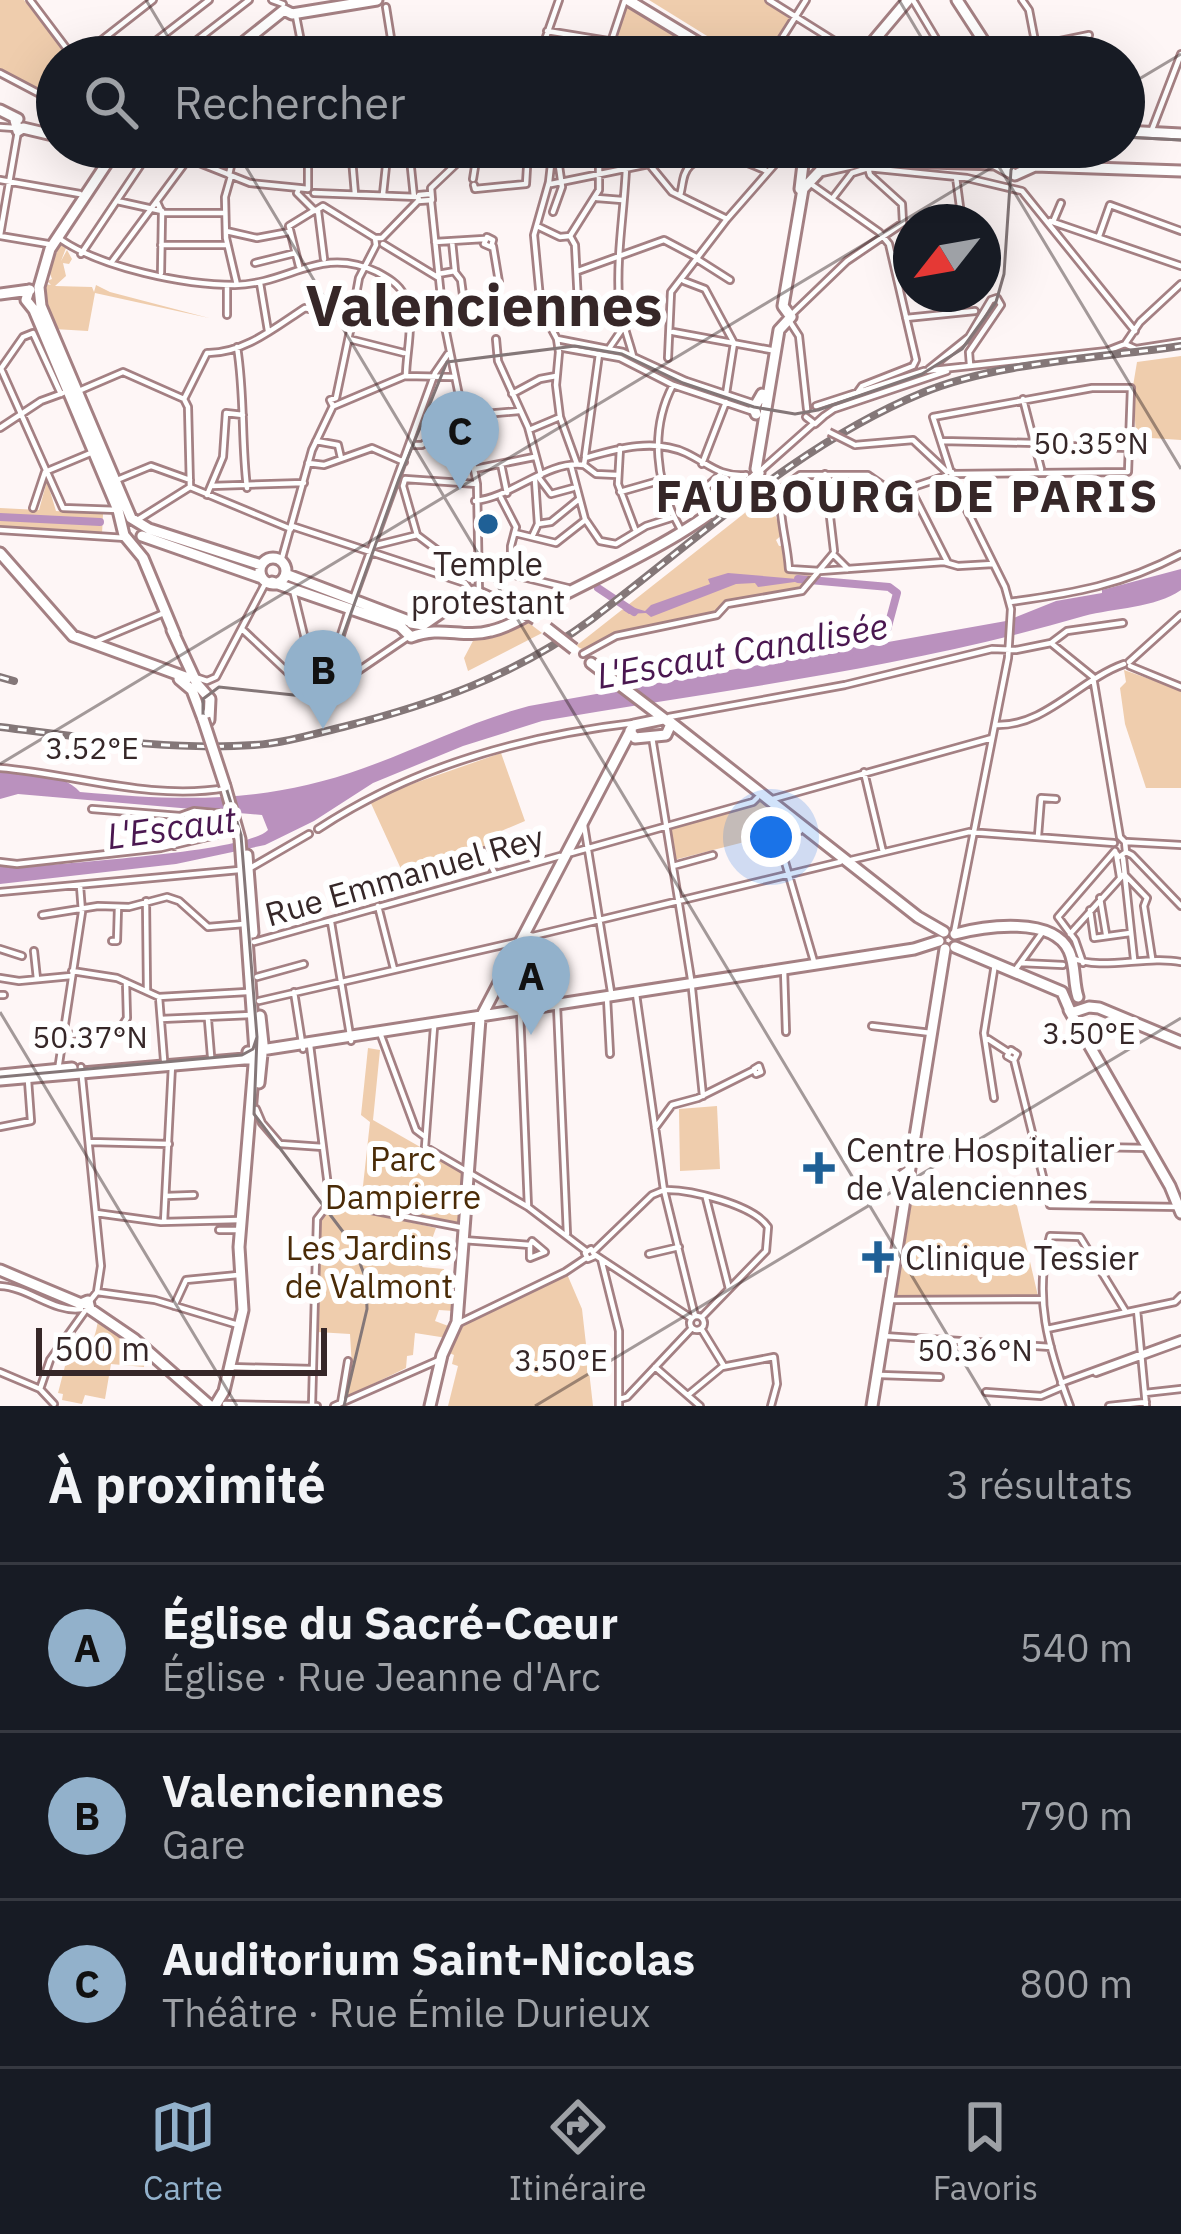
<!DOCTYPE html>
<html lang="fr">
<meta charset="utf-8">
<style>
:root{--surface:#171b24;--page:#20242c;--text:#f1f3f6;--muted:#9ea1a6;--line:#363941;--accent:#92b1cb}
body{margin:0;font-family:"IBM Plex Sans",sans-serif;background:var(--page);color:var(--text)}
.compass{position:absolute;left:893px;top:204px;width:108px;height:108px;border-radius:50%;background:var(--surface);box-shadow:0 12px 48px #0002;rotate:239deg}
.scale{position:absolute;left:36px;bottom:30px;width:291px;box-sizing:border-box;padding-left:12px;border:6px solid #362728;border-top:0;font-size:33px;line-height:42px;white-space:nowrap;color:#362728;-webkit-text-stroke:9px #fff;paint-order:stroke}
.you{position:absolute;left:771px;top:837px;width:42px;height:42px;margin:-30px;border:9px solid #fff;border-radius:50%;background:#1a73e8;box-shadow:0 0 0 18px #1a73e833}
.badge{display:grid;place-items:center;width:78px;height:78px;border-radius:50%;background:var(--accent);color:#111;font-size:39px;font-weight:700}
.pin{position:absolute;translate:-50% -99px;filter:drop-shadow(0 3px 6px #0008)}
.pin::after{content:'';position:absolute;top:63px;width:42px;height:36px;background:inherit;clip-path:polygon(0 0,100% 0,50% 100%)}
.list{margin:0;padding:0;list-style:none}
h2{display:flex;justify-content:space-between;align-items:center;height:156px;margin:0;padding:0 48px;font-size:51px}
h2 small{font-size:39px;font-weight:400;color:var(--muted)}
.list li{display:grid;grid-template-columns:78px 1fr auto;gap:36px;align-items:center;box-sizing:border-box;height:168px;padding:0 48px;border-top:3px solid var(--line)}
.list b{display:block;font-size:45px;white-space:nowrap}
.list p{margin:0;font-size:39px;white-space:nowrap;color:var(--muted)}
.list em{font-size:39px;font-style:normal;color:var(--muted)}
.icon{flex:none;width:66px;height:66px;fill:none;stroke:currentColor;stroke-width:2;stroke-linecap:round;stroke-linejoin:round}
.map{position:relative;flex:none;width:1181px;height:1406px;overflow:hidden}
.search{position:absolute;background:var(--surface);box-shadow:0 12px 48px #0002;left:36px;right:36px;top:36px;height:132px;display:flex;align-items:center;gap:30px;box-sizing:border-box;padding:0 42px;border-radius:66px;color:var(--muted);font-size:45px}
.sheet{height:660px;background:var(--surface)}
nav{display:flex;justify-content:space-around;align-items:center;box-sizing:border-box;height:168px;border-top:3px solid var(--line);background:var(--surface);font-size:33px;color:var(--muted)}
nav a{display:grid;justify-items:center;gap:6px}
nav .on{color:var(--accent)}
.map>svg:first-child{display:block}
.green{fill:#efcdad}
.water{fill:#ba91be}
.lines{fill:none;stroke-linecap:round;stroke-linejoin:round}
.river{stroke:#ba91be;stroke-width:8}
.street-casing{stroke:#a48083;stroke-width:10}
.secondary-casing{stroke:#a48083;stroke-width:15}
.street{stroke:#fff;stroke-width:4.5}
.secondary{stroke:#fff;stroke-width:9}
.tram{stroke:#847778;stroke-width:3}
.rail-casing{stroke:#847778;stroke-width:8}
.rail{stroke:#fff;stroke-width:3;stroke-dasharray:9;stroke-linecap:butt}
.street-bridge-casing{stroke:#a48083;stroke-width:10;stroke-linecap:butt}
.secondary-bridge-casing{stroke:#a48083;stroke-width:15;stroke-linecap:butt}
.street-bridge{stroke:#fff;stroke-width:4.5}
.secondary-bridge{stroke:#fff;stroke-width:9}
.ticks{fill:none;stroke:#362728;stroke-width:3;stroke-opacity:0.45}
.poi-dot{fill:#1f6096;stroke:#fff;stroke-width:4.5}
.labels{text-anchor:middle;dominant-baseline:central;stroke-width:12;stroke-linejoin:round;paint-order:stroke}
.poi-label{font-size:33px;fill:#362728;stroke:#fff;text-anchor:start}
.street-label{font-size:33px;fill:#362728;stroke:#fff}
.park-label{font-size:33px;fill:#4a2b07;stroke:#fff}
.water-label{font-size:36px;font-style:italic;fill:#4a1750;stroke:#fff}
.district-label{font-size:45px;font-weight:bold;letter-spacing:3px;fill:#362728;stroke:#fff}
.town-label{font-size:57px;font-weight:bold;fill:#362728;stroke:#fff}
.ticks-label{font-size:30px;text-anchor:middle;fill:#362728;stroke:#fff;stroke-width:12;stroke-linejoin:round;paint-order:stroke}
</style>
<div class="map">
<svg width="1181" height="1406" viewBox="0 0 1181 1406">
<rect width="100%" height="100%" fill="#fef6f6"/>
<path class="green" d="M0,0H24L68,57H57V100L0,69Z
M649,0H764L790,19L766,57H741Z
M627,5L686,43L678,57H654L615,40Z
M60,244L66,248L61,261L67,250L72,259L69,264L63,263L66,276L55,286L92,287L94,292L96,285L110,292L209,318L95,293L88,331L54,329L44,290L46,284L51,285L47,281L52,279L49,271Z
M1181,356V440L1136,437L1133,386L1137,362Z
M47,481L56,511L103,514L102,534L0,528V508L39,510Z
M779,486L775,515L783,534L776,540L779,546L786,545L783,554L788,574L813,575L805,586L725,603L716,613L617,632L584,650L576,646Z
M525,620L542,633L468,671L464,658L474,639L499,633Z
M1124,670L1181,690V788H1146L1125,724L1120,688L1126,682Z
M501,753L525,821L492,835L488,850L401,869L369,799Z
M760,801L795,829L674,860L670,826Z
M368,1048L380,1050L373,1120L464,1172L461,1226L361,1204L370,1122L361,1115Z
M717,1106L720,1169L680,1171L679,1109Z
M929,1180H1011L1038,1296L896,1298L914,1188L930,1186Z
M332,1205L436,1228L422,1267L444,1269V1285L456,1286L454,1311L439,1310L435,1321L451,1327L447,1338L415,1333L413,1355L407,1356L406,1368L346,1397L352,1368L350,1334L317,1332L319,1216Z
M567,1274L582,1309L593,1406H448L458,1366L452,1364L454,1355L447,1352L457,1331L467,1323Z
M98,1320L145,1355L144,1367L111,1364L105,1399L85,1395L82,1404L62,1400L63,1394L58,1393L65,1366C87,1358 95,1342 98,1320Z"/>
<path class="water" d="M1181,569V590C1155,608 1114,608 1084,616C908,668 723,690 542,721L463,746L373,783L314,821L265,845L176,864L0,884V865L30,867C71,862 247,852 268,830L262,815L18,794L0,799V771C27,773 61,771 80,792C183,801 265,804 364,768C420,748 472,721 529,706L1006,621L1056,601L1102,593V590Z
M728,573L809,580L758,587L755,583L736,584L651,617L646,613L629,614L623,610L628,606L645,611L651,605L710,584L708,579Z"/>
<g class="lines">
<path class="river" d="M0,517L100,522
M798,579L889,587L897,593L887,630L851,647L848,655
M598,588L634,612"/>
<g class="street-casing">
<path id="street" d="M30,0L73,57
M272,0L283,4
M769,0L860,57
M913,0L947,57
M1022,0L1029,10L1038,57
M386,7L394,57
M296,16L304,57
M547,31L608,41L642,57
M611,42L625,0
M1036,46L1089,35
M80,57L153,0
M135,57L209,0
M175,57L249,0
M454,57H495
M539,57L559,0
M682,57L690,41
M770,57L806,0
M0,73L57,103
M0,127L15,128
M1151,132L1181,54
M308,147V189
M351,147L355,194
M553,147L549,182L534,235L541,309L557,339L559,352L556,385L560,417L577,464
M642,147L644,165
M409,149L414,197
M131,150L192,160L250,183L299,188
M410,156L450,152V147
M308,160L409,150
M649,164L667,151L681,147
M626,168C624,213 616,256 619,301C621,321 628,337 633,356
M229,175L235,147
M231,176L225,197L226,238L237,285
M956,177L962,222
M473,179L477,154L473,147
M0,180L80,194
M551,184L649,164L672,192L727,219
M811,184L879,232L889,244L916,360L913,366L862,386L857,393
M474,185L475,189L526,184L527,167L519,147
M308,189L299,188L297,193L315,211L323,206L375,238
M314,193L418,197
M383,194L388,147
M680,195C683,186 682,173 690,166C711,146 745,161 767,171
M597,198L622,200
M832,199L852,173L868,168L967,178L1022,191L1135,331
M117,201L162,211
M418,201L432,200L431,188L474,147
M431,201L442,307L437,313L443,317L477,484L479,592
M157,202L162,213L161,273
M318,211L324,259
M553,212L562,187L559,166
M162,213H225
M1050,221L1181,266
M1053,222L1061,203
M537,226L560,237L570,236
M226,231L257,238L289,232
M0,235L18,131
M0,236L48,244
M570,236L599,190V147
M570,236L575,245L578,303
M1099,236L1110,205L1181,231
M487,237L493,240L491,247L484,244Z
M375,238H382L418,201L419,195L430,194
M60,239C102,268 184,285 235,285C290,284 320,245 377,272C388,278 399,284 404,295C416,320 406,351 406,376
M435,242L484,239
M383,244L439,278
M161,245H227
M493,246L499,282
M81,254L148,154
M892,254L911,253
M697,259L730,280
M111,263L188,159
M255,263L295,253
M299,266L289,226L315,210
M454,271L461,280L463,295
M578,271L664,240L698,258
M438,274L455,271L452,241
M897,279L911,278
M684,281L705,289L734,343
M260,283L268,331
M227,315V285
M791,315L847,261L903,223L902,204L870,175L868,168
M906,318L975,311
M356,321L437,313
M790,322L799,336L807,409
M673,332L771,350
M349,339L404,353
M496,339L498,361L528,427L541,475
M557,339L623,352L686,381L755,404
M1125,344L1140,322L1181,284
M1125,344L1136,349L1181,342
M237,347C245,396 241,439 247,488
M558,347L620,358L673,385L754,412
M610,347L623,328
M668,358L671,292L727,219L790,147
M1,369L63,508L118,510
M929,369L969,337L991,300L997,298L1001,305L969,352L970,365
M0,370L23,337L33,333L61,394
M673,385C649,430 656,485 680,528
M81,390L123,372L184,399
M512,394L540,379L556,376
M726,394L734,343
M184,399L207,353C244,354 277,326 305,308L347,319
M184,399L188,407L190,487
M1023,399L1041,469
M334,406L405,376L452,377
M816,406L924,371L1107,351L1125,344
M462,416L519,411
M824,416L834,409L947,371
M806,417L815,424L824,416
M0,428L41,401L63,393
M529,430L560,417
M316,441L338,445L341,458
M941,441L1035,443
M411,445H422L462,416
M855,445L913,440L947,472H952L951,478L1005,587L1011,609L1008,658L954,933
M1035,445L1129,448
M620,448L618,484L635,529
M585,456L599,354
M308,463L324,465L372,448L404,462
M501,464L507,493
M702,464L726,402
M584,465L596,474L617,475
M571,466L585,519L600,541L616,544L646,526L674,517
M475,469L534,457
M950,470L933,417L1092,388H1131L1128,472L953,474
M759,472L813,424
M825,474L834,551
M539,478L551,494L573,488
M117,480L151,466L190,480
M211,486L304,483
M190,487L291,529
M910,488L948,563
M620,492L655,482
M895,493L946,476
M207,495L223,457L226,413L243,415
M501,498L516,527L511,546V571
M475,501C513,497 547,460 584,465L585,458C617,449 653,438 686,453C709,464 719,477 746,475
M916,501L907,502L868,475H800L780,490C779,520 787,540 789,569L820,571L944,562L958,566L993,564
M33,508L45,472L93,452
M709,511L702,491L720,475
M139,519L190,487
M538,524L551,522L578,500
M292,526L465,583L471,591
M0,530L126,538
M515,533L556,543L584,521
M417,535L403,486L405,479L477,484
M532,537L538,524L535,480
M373,546L417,535L449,559L568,588
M282,558L312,450L333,406L330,400L336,398L351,326L356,322L352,316L359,278L376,245L375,238
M294,594L314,676
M353,599L435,373L448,354
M1010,602C1074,593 1123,585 1181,554
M243,630L294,678L298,688L355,673L408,637
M97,641L164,613
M1051,643L1067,631L1123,623
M583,654L616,636L717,615L727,604L802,591L833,554L848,569
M1129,662L1181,615
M1130,666L1181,687
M329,672L349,610
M1093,677L1120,837L1125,842L1126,852
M198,678L207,681L216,677L265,584
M296,680L332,671L341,677
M669,717L845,685L992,649L1016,650L1051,643L1093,677
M995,725C1045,727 1079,680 1124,664
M652,737L691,979L703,1096
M0,768C74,774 151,801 226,788
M864,772L883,852
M773,799L992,738
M92,809L180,816L174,846
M180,816L194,811L225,814
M584,825L611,992
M318,829C412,767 522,736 634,723
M800,831L778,838L815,965
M1038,836L1041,798L1056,799
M1127,842L1181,845
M484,851L495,874
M1115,852L1119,857L1126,852L1132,855L1181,906
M571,853L753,802L757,798
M1116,853L1120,877
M1123,858L1134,959
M851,860L969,832L1114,843
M0,862L17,864L161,848L237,830
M673,866L713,855
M252,867L309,834
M0,892L239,870
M1100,898L1106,934
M146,901L147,990
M378,906L394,969
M1090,910L1094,938L1130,933
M42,915L98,906L129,907L167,897L179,901L208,927L244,924
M331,922L351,1041
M525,934L533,936L840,862
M1070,934L1124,874L1147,898L1144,906L1152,958
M112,941H117L118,907
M254,942L560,856
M0,949L22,956
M34,951L37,979
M1072,958C1101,971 1147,955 1181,962
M1021,963L1063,965
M1083,963L1075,940L1058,917L1115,851
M1016,969L1044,930
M784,970L786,1032
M72,971L117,978L159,997L247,992
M257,977L304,964
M0,978L19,981L71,976
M294,992L303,1049
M636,994L664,1190L695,1316
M0,995H4
M159,997L164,1060
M607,998L610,1054
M259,1001L516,942
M557,1006L567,1234
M520,1012L528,1207
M161,1019L251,1015
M208,1020L211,1056
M872,1026L931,1033
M434,1027L425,1147L528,1207L586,1251
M380,1033L416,1130L424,1136
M62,1036L120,1029L127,1018L126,982
M988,1039L1008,1052
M310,1045L330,1202
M1011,1050L1017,1054L1014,1060L1007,1056Z
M1014,1060L1050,1205L1180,1207
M759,1066L761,1072L756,1074L754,1069Z
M81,1067L101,1266L97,1292L89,1302
M58,1070L82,912L80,886
M994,1098L984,1033L995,964
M256,1109L262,1123L280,1144L323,1147
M0,1127L31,1121L28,1080
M655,1128L672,1105L698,1098L754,1070
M90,1142L169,1144
M1035,1146L1149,1148
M664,1190C690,1189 754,1205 768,1227L766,1251L702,1317
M166,1196L194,1195
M706,1198L729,1289
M330,1202L464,1228
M96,1213L161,1222L239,1220
M164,1222L172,1065
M219,1230H238
M463,1240L530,1245L532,1241L545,1252L530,1258V1245
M591,1249L595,1256L588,1259L585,1253Z
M594,1251L652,1195L664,1190
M649,1254L679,1247
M595,1255L691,1318
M601,1259L619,1331V1406
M0,1286C28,1287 54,1313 81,1309
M97,1292L155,1300L238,1325
M891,1300L1041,1299
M174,1306L186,1280L238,1275
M1137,1310L1146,1406
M690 1323a7 7 0 1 1 14 0a7 7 0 1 1-14 0Z
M457,1324L565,1272L586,1258
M1047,1329L1175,1302L1181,1296
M702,1330L724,1366
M883,1336L1051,1347
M230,1367L313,1369
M655,1367L700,1406
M0,1372L40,1389L54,1404
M1096,1373L1181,1342
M880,1375L940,1377
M1061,1383L1181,1339
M986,1392L1041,1396L1062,1387
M1145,1393L1181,1389
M688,1395L722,1367L774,1357L777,1384L771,1406
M620,1399L627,1397L692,1328
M341,1403L348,1361
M54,1404L40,1389L50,1360L85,1311
M225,1404L317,1406
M312,1405L317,1219L330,1202
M334,1406L439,1360
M1070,1406C1048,1348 1033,1296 1050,1236L1080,1237L1126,1312
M1109,1406L1146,1402"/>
</g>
<g class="secondary-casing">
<path id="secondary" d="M628,0L722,57
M957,0L994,57
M284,10L292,14L377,0
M225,57L284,10
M860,57L908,0
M0,110L18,119
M15,120L18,131L23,128L57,136
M1124,131L1181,134
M129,147L109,160L50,249L39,287L41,306L131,518L149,529L261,565
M808,147L817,160L833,166
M877,147L899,155
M988,159L1000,158L1016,150L1030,159L1043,161
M800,189L805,147
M29,290L26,300L34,310L118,510L124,535L143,558L175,635
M0,294L30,290
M756,414L754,408L762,394
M756,469L779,330L791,317L783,306L803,189L820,171L869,160L995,164L1015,175L1035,166L1181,171
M142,536L262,578
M0,553L73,636L188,678
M260 571a13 13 0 1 1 26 0a13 13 0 1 1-26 0Z
M288,575L414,623
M272,582L400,626L411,637C442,625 462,639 491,631C516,625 541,606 565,594C634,559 703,528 759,473L756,469
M468,594L474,591C492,597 510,612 529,608
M470,600L504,608
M411,623L423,625L468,594
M172,630L197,684
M591,663L671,724L666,735L635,738L630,731L634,725L663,719
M179,679L192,690L203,719
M197,684L210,699L209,720
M669,721L918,917L944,932
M247,855L253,933
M955,934C985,926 1053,916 1069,951C1076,966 1073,982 1078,997
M955,947L1062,992L1071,1013L1089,1007L1099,1008L1181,1042
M1069,1010L1170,1186L1181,1213
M248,1052L914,949L939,941
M0,1075L72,1068
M0,1080L256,1058
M259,1083L263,1044L260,1016
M904,1199L897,1188L899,1178L909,1171
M0,1270L81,1304L88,1301L90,1309L134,1339L210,1406
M215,1406L224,1391L243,1310L239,1247L255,1052L240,839L225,786
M430,1406L442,1355L457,1322L480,1019L631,730
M872,1406L945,949"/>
</g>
<use href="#street" class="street"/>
<use href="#secondary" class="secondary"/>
<path class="tram" d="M1124,137L1181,140
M0,1077L242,1055L253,1049L257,1037
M344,1406L367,1309L366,1279L353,1245L254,1114L257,1037L241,835L203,714V699L219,687L303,696L316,692L326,683L399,479L447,362L575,346L622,354L683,383L754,407L795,414L818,410L922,374L962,349L996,302L1004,274L1011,170L1022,147"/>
<g class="rail-casing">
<path id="rail" d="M0,677L14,681
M0,727C83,737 171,751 254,745C284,743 314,734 343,727C433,704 517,675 592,619C698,539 798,444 922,393C996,362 1101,358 1181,346"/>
</g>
<use href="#rail" class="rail"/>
<g class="street-bridge-casing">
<path id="street-bridge" d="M829,432L855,445"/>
</g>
<g class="secondary-bridge-casing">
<path id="secondary-bridge" d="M521,610L536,619
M547,628L574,649
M203,719L225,786"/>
</g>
<use href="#street-bridge" class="street-bridge"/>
<use href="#secondary-bridge" class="secondary-bridge"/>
</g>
<path class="ticks" d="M146,0L180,57M899,0L933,57M1124,88L1181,54M234,147L990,1406M987,147L1181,469M0,764L1026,147M0,1012L237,1406M535,1406L1181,1018"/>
<g class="poi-dot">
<circle cx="488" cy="524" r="12"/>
<path d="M813 1150h12v12h12v12h-12v12h-12v-12h-12v-12h12z"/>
<path d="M872 1239h12v12h12v12h-12v12h-12v-12h-12v-12h12z"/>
</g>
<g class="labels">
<g class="poi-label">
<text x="488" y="563" text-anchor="middle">Temple<tspan x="488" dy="38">protestant</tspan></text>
<text x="846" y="1149">Centre Hospitalier<tspan x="846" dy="38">de Valenciennes</tspan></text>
<text x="905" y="1257">Clinique Tessier</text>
</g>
<g class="street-label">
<text transform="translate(404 875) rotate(-16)">Rue Emmanuel Rey</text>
</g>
<g class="park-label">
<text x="403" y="1158">Parc<tspan x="403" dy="38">Dampierre</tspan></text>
<text x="369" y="1247">Les Jardins<tspan x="369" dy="38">de Valmont</tspan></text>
</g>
<g class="water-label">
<text transform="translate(742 650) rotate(-10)">L'Escaut Canalisée</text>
<text transform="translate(171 827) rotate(-8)">L'Escaut</text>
</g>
<g class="district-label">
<text x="908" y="495">FAUBOURG DE PARIS</text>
</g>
<g class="town-label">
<text x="484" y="305">Valenciennes</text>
</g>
</g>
<g class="ticks-label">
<text x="1091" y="454">50.35°N</text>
<text x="92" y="759">3.52°E</text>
<text x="1089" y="1044">3.50°E</text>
<text x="90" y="1048">50.37°N</text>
<text x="975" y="1361">50.36°N</text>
<text x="561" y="1371">3.50°E</text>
</g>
</svg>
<svg class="compass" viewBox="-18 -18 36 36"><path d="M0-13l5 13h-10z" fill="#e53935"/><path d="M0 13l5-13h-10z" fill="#9ea1a6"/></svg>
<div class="scale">500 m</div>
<div class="you"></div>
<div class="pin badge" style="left:531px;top:1035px">A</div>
<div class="pin badge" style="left:323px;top:729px">B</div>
<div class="pin badge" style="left:460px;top:490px">C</div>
<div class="search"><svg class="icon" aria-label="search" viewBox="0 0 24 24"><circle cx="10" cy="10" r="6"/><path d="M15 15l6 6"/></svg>Rechercher</div>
</div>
<section class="sheet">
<h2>À proximité<small>3 résultats</small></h2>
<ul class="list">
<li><span class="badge">A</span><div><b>Église du Sacré-Cœur</b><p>Église · Rue Jeanne d'Arc</p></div><em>540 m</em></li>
<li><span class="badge">B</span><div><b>Valenciennes</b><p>Gare</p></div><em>790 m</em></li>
<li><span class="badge">C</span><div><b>Auditorium Saint-Nicolas</b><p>Théâtre · Rue Émile Durieux</p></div><em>800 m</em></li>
</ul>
</section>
<nav>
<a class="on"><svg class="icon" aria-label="map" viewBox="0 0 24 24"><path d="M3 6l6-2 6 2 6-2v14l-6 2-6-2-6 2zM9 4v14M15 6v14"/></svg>Carte</a>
<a><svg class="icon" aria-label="directions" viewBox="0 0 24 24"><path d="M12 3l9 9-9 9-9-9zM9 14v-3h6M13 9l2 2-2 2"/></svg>Itinéraire</a>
<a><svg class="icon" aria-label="saved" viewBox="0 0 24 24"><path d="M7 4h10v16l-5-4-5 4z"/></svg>Favoris</a>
</nav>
